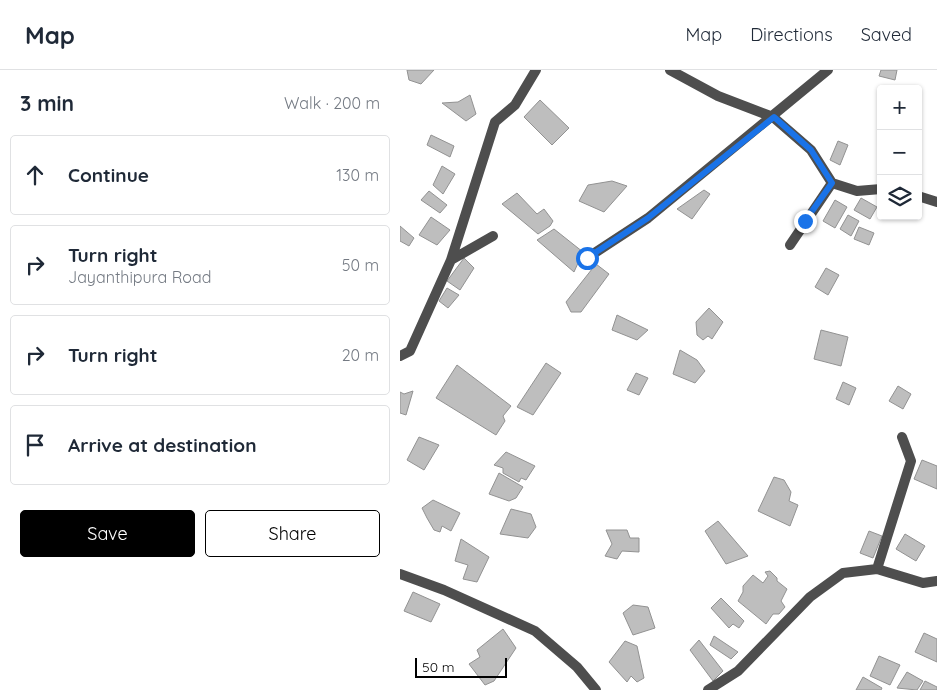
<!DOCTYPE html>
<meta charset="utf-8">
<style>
:root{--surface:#fff;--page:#f6f6f7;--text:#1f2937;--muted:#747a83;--line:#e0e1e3;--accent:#000}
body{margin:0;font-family:Quicksand,sans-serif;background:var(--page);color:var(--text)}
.controls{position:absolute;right:15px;top:15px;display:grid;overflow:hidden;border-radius:5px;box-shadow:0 1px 4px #0004}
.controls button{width:45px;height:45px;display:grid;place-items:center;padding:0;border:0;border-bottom:1px solid var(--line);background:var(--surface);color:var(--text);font:25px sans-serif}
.scale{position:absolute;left:15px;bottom:12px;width:92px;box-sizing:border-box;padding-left:5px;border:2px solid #000;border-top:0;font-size:14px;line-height:18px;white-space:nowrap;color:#000;-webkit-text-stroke:4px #fff;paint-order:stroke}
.stop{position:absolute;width:15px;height:15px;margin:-11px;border:4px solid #1a73e8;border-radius:50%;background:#fff}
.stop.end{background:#1a73e8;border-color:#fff;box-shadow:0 1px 5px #0008}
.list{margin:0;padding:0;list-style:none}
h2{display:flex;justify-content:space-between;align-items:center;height:65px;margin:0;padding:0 20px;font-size:21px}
h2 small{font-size:16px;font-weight:400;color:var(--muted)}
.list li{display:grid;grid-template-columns:32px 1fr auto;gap:15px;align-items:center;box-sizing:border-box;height:80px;margin:0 10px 10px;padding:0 10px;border:1px solid var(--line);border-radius:5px}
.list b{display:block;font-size:19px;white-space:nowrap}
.list p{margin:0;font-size:16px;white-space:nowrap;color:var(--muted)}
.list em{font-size:16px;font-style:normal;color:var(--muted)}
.actions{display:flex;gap:10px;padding:15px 20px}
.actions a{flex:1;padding:11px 0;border:1px solid var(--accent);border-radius:5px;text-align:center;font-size:18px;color:var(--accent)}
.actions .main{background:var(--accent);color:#fff}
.icon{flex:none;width:28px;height:28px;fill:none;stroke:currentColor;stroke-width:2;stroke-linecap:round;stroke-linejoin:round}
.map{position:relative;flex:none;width:537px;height:620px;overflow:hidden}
header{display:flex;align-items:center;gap:30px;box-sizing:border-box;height:70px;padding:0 25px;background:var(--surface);border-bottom:1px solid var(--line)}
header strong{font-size:24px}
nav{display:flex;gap:28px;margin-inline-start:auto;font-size:18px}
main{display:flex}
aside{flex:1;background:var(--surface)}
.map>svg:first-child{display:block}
.building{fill:#bebebe;stroke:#929292}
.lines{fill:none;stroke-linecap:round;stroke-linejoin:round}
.minor{stroke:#4e4e4e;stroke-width:10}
.route{stroke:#1a73e8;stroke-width:6}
</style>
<header>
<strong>Map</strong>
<nav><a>Map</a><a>Directions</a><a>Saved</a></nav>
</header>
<main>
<aside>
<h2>3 min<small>Walk · 200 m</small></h2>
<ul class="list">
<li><svg class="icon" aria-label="ahead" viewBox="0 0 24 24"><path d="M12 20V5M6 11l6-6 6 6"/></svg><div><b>Continue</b></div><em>130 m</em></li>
<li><svg class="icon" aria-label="right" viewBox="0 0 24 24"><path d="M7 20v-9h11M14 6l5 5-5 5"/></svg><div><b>Turn right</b><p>Jayanthipura Road</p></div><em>50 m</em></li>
<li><svg class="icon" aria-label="right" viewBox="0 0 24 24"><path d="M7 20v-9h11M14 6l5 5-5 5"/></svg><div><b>Turn right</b></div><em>20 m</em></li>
<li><svg class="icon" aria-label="arrive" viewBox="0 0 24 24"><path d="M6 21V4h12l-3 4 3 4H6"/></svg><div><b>Arrive at destination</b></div></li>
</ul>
<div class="actions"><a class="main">Save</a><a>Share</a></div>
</aside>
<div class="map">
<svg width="537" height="620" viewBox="0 0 537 620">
<rect width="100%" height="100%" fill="#fff"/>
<path class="building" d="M7,0H34L21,14L9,10Z
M481,0H497L495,10L479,6Z
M70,25L76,44L66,51L42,33L58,32Z
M140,30L169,58L152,75L124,47Z
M31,65L54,76L50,87L27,75Z
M438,71L448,75L440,95L430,90Z
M42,96L55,104L43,124L33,115Z
M212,111L227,116L204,142L179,131L188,115Z
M304,120L310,124L292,149L277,139Z
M29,121L47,135L40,143L21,130Z
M117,123L137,144L144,139L153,151L150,156L138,164L102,134Z
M461,128L477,137L470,149L454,140Z
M435,130L447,137L435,158L423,151Z
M448,145L459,151L451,166L440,159Z
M31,147L50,160L37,175L19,165Z
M0,156L14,168L9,176L0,171Z
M459,157L474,163L469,175L454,169Z
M154,159L183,182L174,202L137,170Z
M64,188L74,198L60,220L47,211Z
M196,194L209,204L181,242H171L166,232Z
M426,198L439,205L428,225L415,217Z
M47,218L59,225L48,238L39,231Z
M309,238L323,252L312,269L308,266L303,270L297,265L296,252Z
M217,245L248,260L237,270L212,260Z
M421,260L448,267L441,296L414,289Z
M280,280L297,290L305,301L295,313L273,304Z
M146,293L161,303L133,345L117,337Z
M57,295L111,336L103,346L105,351L96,365L36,328Z
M236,303L248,308L239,325L227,320Z
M443,312L456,318L449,335L436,329Z
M498,316L511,324L503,339L489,331Z
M13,321L6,345L0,343V322L4,324Z
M19,367L39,375L24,400L7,390Z
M106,382L135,396L126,410L121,408L119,412L103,403V398L94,395Z
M522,390L537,396V419L514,409Z
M99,403L123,417L116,428L109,431L89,424Z
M374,407L384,410L391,422L389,431L398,435L390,456L358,441Z
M33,430L60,443L51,461L42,456L40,462L34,460L27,448L22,438Z
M111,439L131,444L136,457L128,468L100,464Z
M318,451L348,486L326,494L305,461Z
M206,460H227L230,468H239V482L222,481L217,489L205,486L212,474Z
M469,461L482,466L473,488L460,483Z
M505,464L525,476L516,491L496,479Z
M61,469L89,487L77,512L63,509L68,495L55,491Z
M370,501L377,508V511L387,519L381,531L385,537L379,544H373L366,554L338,531L343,522V516L353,505L363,513L368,506L365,502Z
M13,522L40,534L31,552L4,541Z
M321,528L344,551L339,558L333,554L329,558L311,538Z
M233,535L248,537L255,558L233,565L223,543Z
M103,559L116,578L94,611L85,615L69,594L80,587L77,580Z
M524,563L537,569V592L515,582Z
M314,566L338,582L331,589L310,575Z
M299,570L323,601L313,611L290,580Z
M225,571L237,576L244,608L237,612L231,606L227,612L209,592Z
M479,586L500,595L490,615L470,606Z
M507,602L523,611L517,620L497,618Z
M463,607L482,618L481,620H456Z
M525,611L537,617V620H520Z"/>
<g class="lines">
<path class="minor" d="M270,0L318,26L373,47L411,80L432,113L457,121L481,119
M518,126L537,132
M390,175L432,113
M187,188L248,148L428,0
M51,190L95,52L115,35L136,0
M0,286L10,281L51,190L93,166
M477,499L511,391L502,367
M0,504L44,520L135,561L177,597L196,620
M308,620L338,601L410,527L443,503L477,499L523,513L537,511"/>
</g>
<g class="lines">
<path class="route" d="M187,188L248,148L374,47L411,80L432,113L405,151"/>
</g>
</svg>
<div class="controls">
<button>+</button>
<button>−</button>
<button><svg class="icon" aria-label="layers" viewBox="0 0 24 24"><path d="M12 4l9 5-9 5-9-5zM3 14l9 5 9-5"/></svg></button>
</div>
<div class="scale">50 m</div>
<div class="stop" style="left:187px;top:188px"></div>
<div class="stop end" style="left:405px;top:151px"></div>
</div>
</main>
